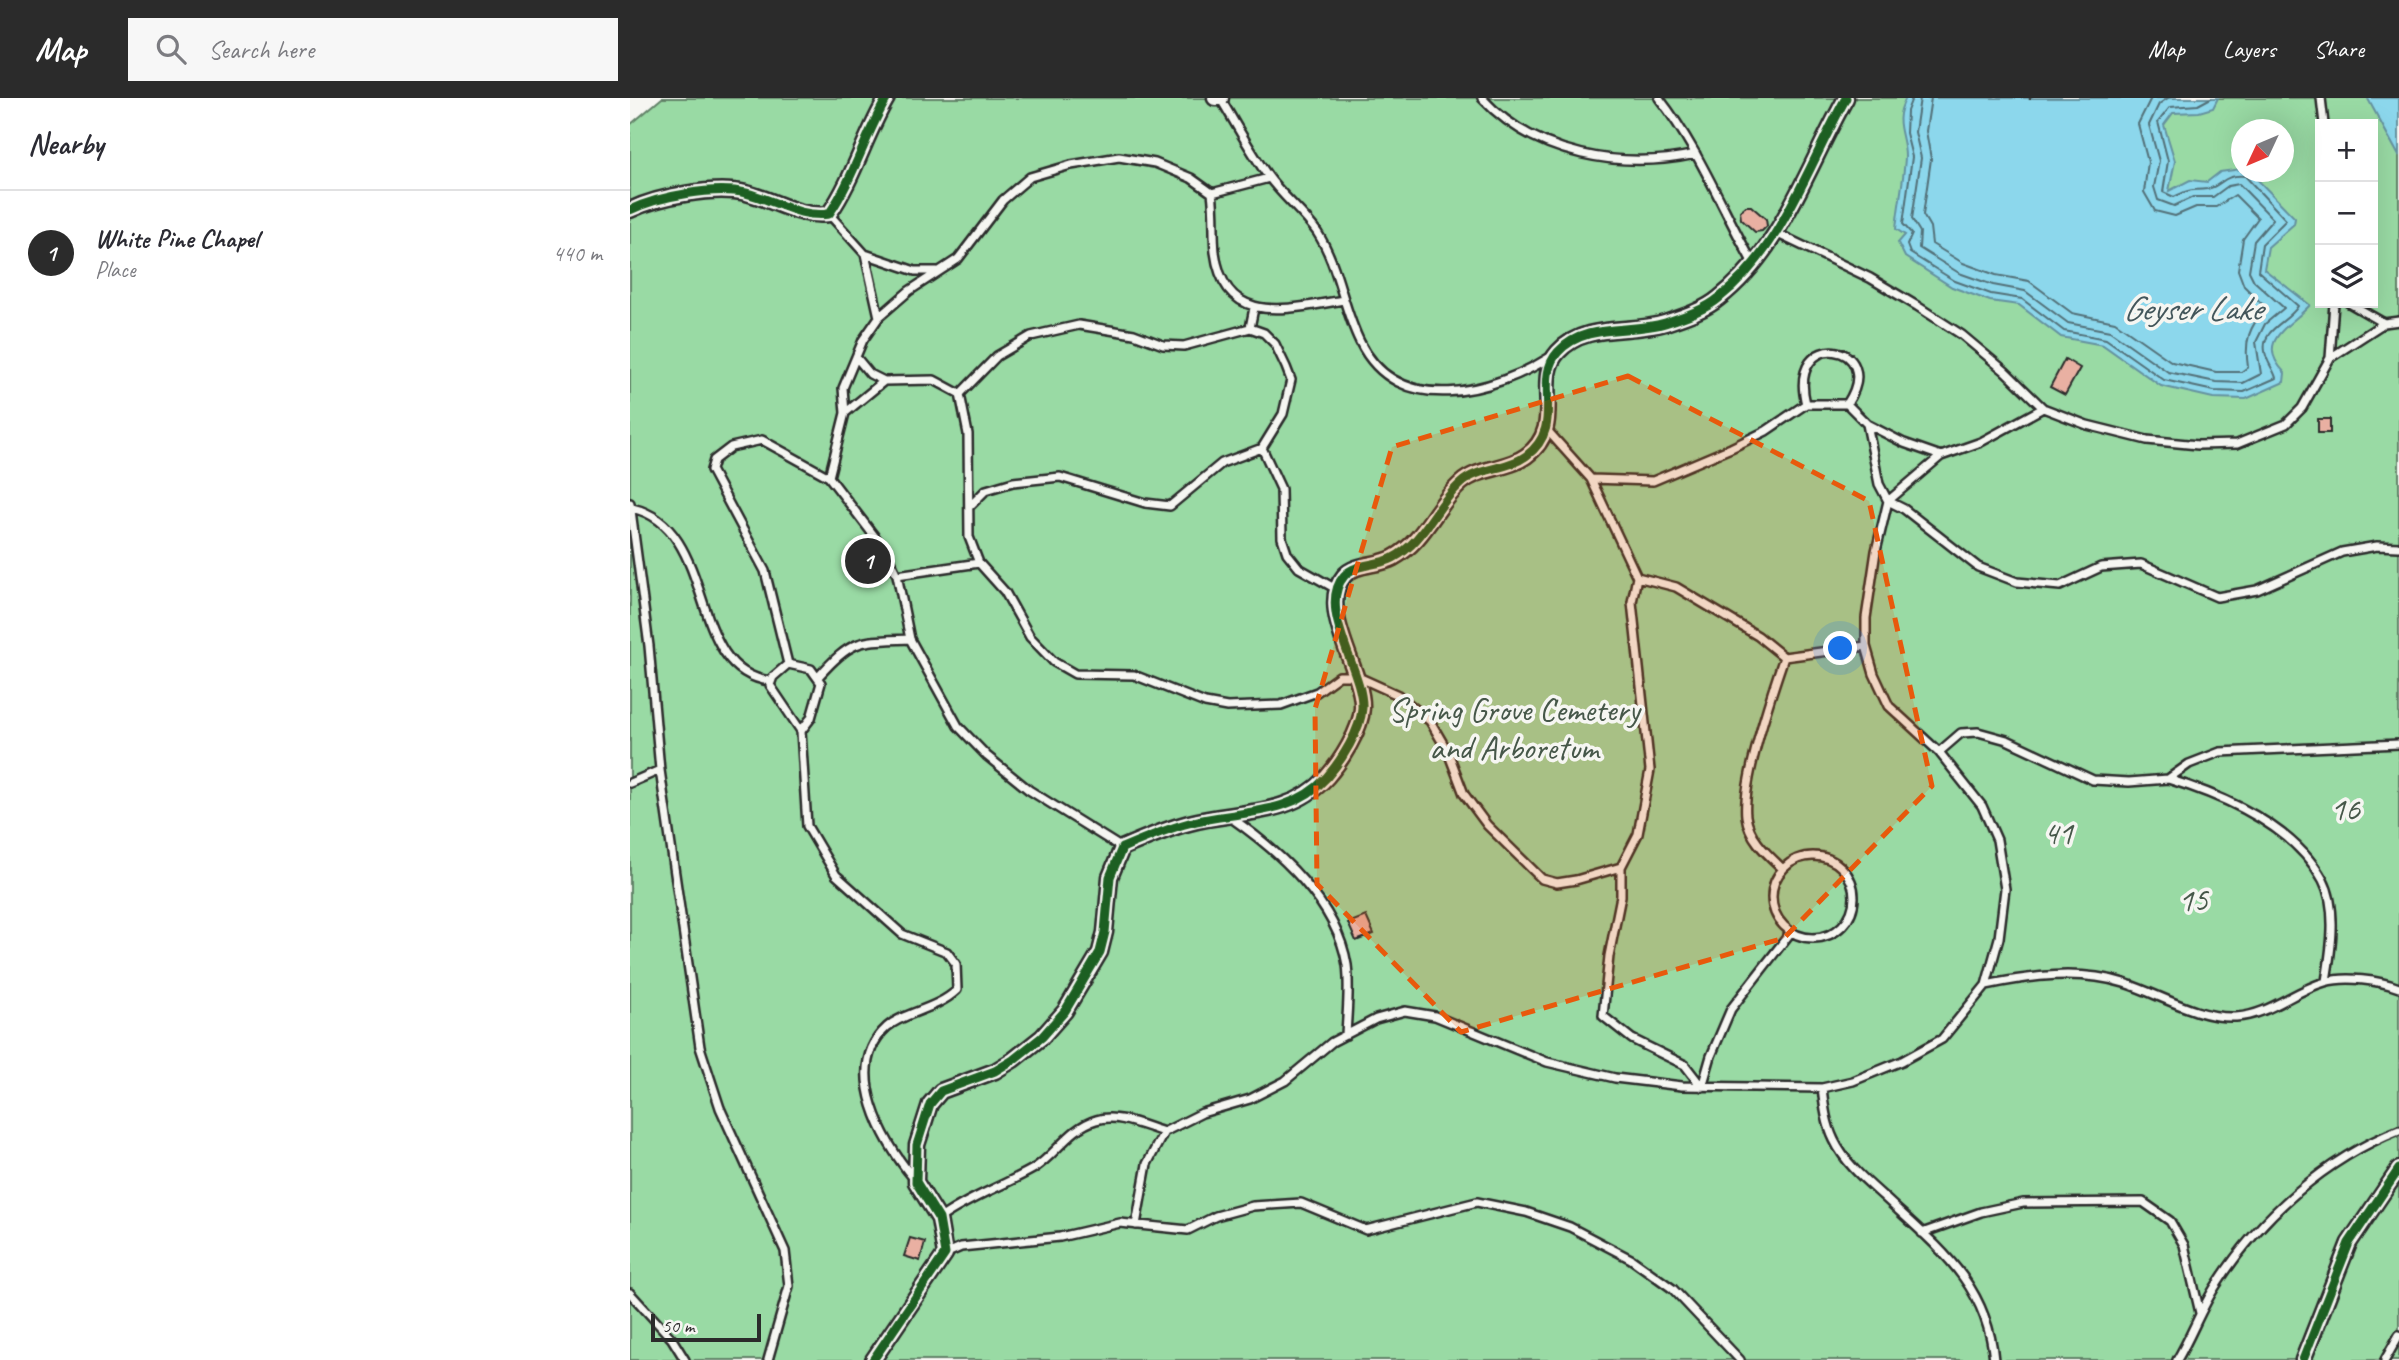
<!DOCTYPE html>
<meta charset="utf-8">
<style>
:root{--surface:#fff;--page:#f7f7f7;--text:#2b2b33;--muted:#7c7c81;--line:#e1e1e2;--accent:#2b2b2b}
body{margin:0;font-family:Caveat,sans-serif;background:var(--page);color:var(--text)}
.controls{position:absolute;right:21px;top:21px;display:grid;overflow:hidden;border-radius:0px;box-shadow:0 7px 28px #0002}
.controls button{width:63px;height:63px;display:grid;place-items:center;padding:0;border:0;border-bottom:2px solid var(--line);background:var(--surface);color:var(--text);font:35px sans-serif}
.compass{position:absolute;left:1601px;top:21px;width:63px;height:63px;border-radius:50%;background:var(--surface);box-shadow:0 7px 28px #0002;rotate:226deg}
.scale{position:absolute;left:21px;bottom:18px;width:110px;box-sizing:border-box;padding-left:7px;border:4px solid #2b2b2b;border-top:0;font-size:19px;line-height:24px;white-space:nowrap;color:#2b2b2b;-webkit-text-stroke:5px #f6f6f2;paint-order:stroke}
.you{position:absolute;left:1211px;top:551px;width:24px;height:24px;margin:-18px;border:5px solid #fff;border-radius:50%;background:#1a73e8;box-shadow:0 0 0 10px #1a73e833}
.badge{display:grid;place-items:center;width:46px;height:46px;border-radius:50%;background:var(--accent);color:#fff;font-size:23px;font-weight:700}
.pin{position:absolute;translate:-50% -50%;border:4px solid #fff;box-shadow:0 2px 7px #0006}
.list{margin:0;padding:0;list-style:none}
h2{display:flex;justify-content:space-between;align-items:center;height:91px;margin:0;padding:0 28px;font-size:30px}
h2 small{font-size:23px;font-weight:400;color:var(--muted)}
.list li{display:grid;grid-template-columns:46px 1fr auto;gap:21px;align-items:center;box-sizing:border-box;height:126px;padding:0 28px;border-top:2px solid var(--line)}
.list b{display:block;font-size:26px;white-space:nowrap}
.list p{margin:0;font-size:23px;white-space:nowrap;color:var(--muted)}
.list em{font-size:23px;font-style:normal;color:var(--muted)}
.icon{flex:none;width:38px;height:38px;fill:none;stroke:currentColor;stroke-width:2;stroke-linecap:round;stroke-linejoin:round}
.map{position:relative;flex:none;width:1769px;height:1262px;overflow:hidden}
header{display:flex;align-items:center;gap:42px;box-sizing:border-box;height:98px;padding:0 35px;background:var(--accent);color:#fff}
header strong{font-size:33px}
nav{display:flex;gap:38px;margin-inline-start:auto;font-size:24px}
.search{width:490px;height:63px;background:var(--page);display:flex;align-items:center;gap:18px;box-sizing:border-box;padding:0 24px;border-radius:0px;color:var(--muted);font-size:26px}
main{display:flex}
aside{flex:1;background:var(--surface)}
.map>svg:first-child{display:block}
.green{fill:#99daa4;stroke:#628268;stroke-width:2;fill-rule:evenodd}
.water{fill:#8cd7ec;stroke:#65929f;stroke-width:2}
.lines{fill:none;stroke-linecap:round;stroke-linejoin:round}
.shore{stroke:#527078;stroke-width:2}
.building{fill:#e9b0a2;stroke:#2b2b2b;stroke-width:2}
.service-casing{stroke:#2b2b2b;stroke-width:12}
.minor-casing{stroke:#2b2b2b;stroke-width:19}
.path{stroke:#2b2b2b;stroke-width:2.5;stroke-dasharray:7 5;stroke-linecap:butt}
.service{stroke:#f6f6f2;stroke-width:7}
.minor{stroke:#f6f6f2;stroke-width:14}
.cycleway-casing{stroke:#f6f6f2;stroke-width:13}
.cycleway{stroke:#1b5e20;stroke-width:9}
.marked{fill:#e8590c;fill-opacity:0.2;stroke:#e8590c;stroke-width:5;stroke-dasharray:14 9;stroke-linejoin:round}
.labels{text-anchor:middle;dominant-baseline:central;stroke-width:7;stroke-linejoin:round;paint-order:stroke}
.park-label{font-size:33px;fill:#465749;stroke:#f6f6f2}
.water-label{font-size:35px;font-style:italic;fill:#43565b;stroke:#f6f6f2}
</style>
<header>
<strong>Map</strong>
<div class="search"><svg class="icon" aria-label="search" viewBox="0 0 24 24"><circle cx="10" cy="10" r="6"/><path d="M15 15l6 6"/></svg>Search here</div>
<nav><a>Map</a><a>Layers</a><a>Share</a></nav>
</header>
<main>
<aside>
<h2>Nearby<small></small></h2>
<ul class="list">
<li><span class="badge">1</span><div><b>White Pine Chapel</b><p>Place</p></div><em>440 m</em></li>
</ul>
</aside>
<div class="map">
<svg width="1769" height="1262" viewBox="0 0 1769 1262">
<rect width="100%" height="100%" fill="#f6f6f2"/>
<filter id="ink" filterUnits="userSpaceOnUse"><feTurbulence type="fractalNoise" baseFrequency=".0143" numOctaves="2"/><feDisplacementMap in="SourceGraphic" scale="14" xChannelSelector="R" yChannelSelector="G"/><feConvolveMatrix kernelMatrix="1 2 1 2 8 2 1 2 1" color-interpolation-filters="sRGB"/></filter>
<g filter="url(#ink)">
<path class="green" d="M32,0H1769V1262H0V27ZM1690,26H1743V205H1690ZM1612,32H1654V74H1612Z"/>
<path class="water" d="M1276,0H1588L1583,10L1569,14L1543,15L1534,27L1545,63L1539,93L1560,82L1577,84L1590,74L1611,71L1612,74H1620L1665,120L1664,126L1638,149L1634,171L1680,207C1659,230 1624,243 1655,275L1654,284L1616,301L1583,300L1531,288L1473,247L1431,239L1389,207L1360,203L1322,189L1275,159L1268,145L1275,137L1266,131C1268,108 1274,81 1275,59C1275,36 1262,24 1276,0Z
M1738,0H1769V58L1738,1Z"/>
<g class="lines">
<path class="shore" d="M1282,0L1277,13L1276,35L1282,59L1273,126L1282,136L1277,147L1280,155L1325,183L1361,196L1392,201L1434,233L1476,241L1534,282L1584,293L1614,294L1646,280C1644,271 1636,264 1635,253C1631,231 1659,224 1668,208L1628,173L1632,146L1656,122L1615,78C1592,76 1593,88 1577,91C1560,93 1561,90 1544,99L1533,94L1538,63L1528,24L1540,9L1568,7L1581,0
M1290,0L1285,34L1291,60L1282,121L1290,134L1289,150L1329,175L1363,187L1395,193L1438,225L1480,233L1538,274L1586,284L1613,285L1631,276L1626,244L1635,226L1654,210L1624,183L1619,173L1624,143L1643,121L1609,86L1598,88L1583,99H1563L1544,108L1528,102L1524,89L1529,63L1519,27L1529,6L1538,0
M1301,0L1296,33L1301,61L1293,117L1300,129L1302,146L1333,165L1366,177L1399,183L1442,215L1485,224L1542,264L1586,274H1611L1618,269C1614,243 1619,229 1636,210L1614,188L1608,172L1613,141L1628,120L1605,97L1586,109H1566L1545,118L1525,113L1514,94L1518,64L1508,26L1521,0"/>
</g>
<path class="building" d="M1116,108H1121L1136,121L1137,128L1132,133L1125,134L1111,121L1110,113Z
M1435,261L1450,270L1435,297L1420,289Z
M1688,321H1700V335H1688Z
M243,452L251,469L248,470L250,477L231,483L224,458Z
M736,818L744,836L726,843L718,825Z
M280,1140L295,1144L290,1163L274,1158Z"/>
<g class="lines">
<g class="service-casing">
<path id="service" d="M590,0C606,26 620,53 638,78C652,98 673,114 687,134C709,168 712,208 730,244C768,321 864,295 922,258
M852,0C905,58 993,72 1066,56
M1029,0C1069,51 1092,111 1124,167
M1691,0L1694,26
M582,95L639,80
M199,116L235,156L249,219
M1146,135L1240,180L1287,208L1332,237L1375,273L1413,310L1457,327L1517,342L1568,347L1607,346L1656,326L1672,310L1700,260L1704,205
M235,156L285,173H307
M1719,205L1754,225L1769,223
M226,259L240,276L254,283
M1700,260L1754,225
M330,296L338,336L339,439L349,465L375,494L400,539L424,564L445,576L504,577L575,605L597,609L651,607L687,594L709,578H726L768,597L800,623L818,654L834,696L857,727L912,781L927,785L946,782L991,769
M330,296L367,258L401,238L449,227L504,236L533,247L554,248L620,230
M1176,306C1156,228 1258,244 1217,306
M215,315L254,283L304,282L330,296
M1237,326L1274,345L1311,358
M917,332L961,381L1007,479L1002,504L1020,672L1008,736L991,769V798L979,858L973,918L1002,941L1055,967L1072,989
M632,350L651,391L652,440L657,455L669,470L706,491
M199,379L215,315L213,290L233,242L249,219L279,193L328,161L373,102L400,79L441,67L489,59L525,65L561,80L582,95C585,114 583,134 585,154C595,231 660,210 714,202
M961,381L1023,383L1101,350L1136,333L1176,306H1217L1237,326L1249,386L1258,403L1274,411L1348,469L1387,484L1430,488L1471,469L1511,466L1587,499L1627,492L1712,454L1747,448L1769,449
M0,405L19,548L30,672L70,949L90,1010L155,1153L159,1188L138,1262
M340,408L356,392L383,384L430,379L515,405L540,408L592,365L632,350L653,316L661,282L656,269L645,246L634,235L620,230L624,210
M2,410C89,430 55,573 140,583
M267,477L349,465
M1007,479L1046,489L1128,538L1154,559L1236,548
M158,566L135,473L81,372L84,362L101,349L132,342L199,379L255,452L267,477L280,541L328,628L357,658L399,692L492,750
M189,578C223,540 230,543 280,541
M171,633L140,587L143,579L158,566L181,571L191,585L181,620L171,633L177,728L206,777L272,836L317,854L326,866L327,892C306,912 274,914 257,929C211,971 254,1045 285,1082
M1309,654L1331,635L1348,634L1377,642L1463,682L1499,684L1538,681L1559,666L1590,654L1769,646
M1538,681C1594,698 1663,727 1693,782C1708,810 1701,853 1696,883
M0,685L30,672
M600,719C649,753 707,805 717,867C720,889 717,915 716,937
M1142 799a41 41 0 1 1 82 0a41 41 0 1 1-82 0Z
M1153,771C1137,756 1119,741 1116,718C1112,684 1142,594 1154,559
M1356,887C1401,878 1448,871 1494,885C1530,896 1567,921 1606,919C1640,917 1663,893 1695,884C1715,878 1749,882 1769,890
M1072,989L1081,958L1101,911L1161,834
M1192,990C1194,1007 1196,1026 1204,1042C1215,1065 1234,1081 1253,1098C1306,1148 1357,1184 1364,1262
M309,1121C338,1100 371,1089 403,1071C426,1057 439,1030 466,1022C487,1015 514,1028 534,1034
M506,1127L517,1066L534,1034L572,1015L620,1001L655,983L702,944L746,921L775,913L805,918L917,964L985,980L1052,988L1192,990L1223,983L1272,963L1312,941L1356,887L1369,840L1375,791L1367,742L1352,708L1309,654L1259,608L1244,576L1236,548V520L1246,453L1258,403L1311,358L1351,344L1413,310
M1292,1135L1351,1114L1393,1105L1513,1104L1540,1123L1554,1147L1570,1215
M315,1156L331,1149L430,1139L490,1125L558,1132L586,1118L623,1108L671,1105L736,1132L847,1104L896,1114L940,1129L1001,1161L1043,1191L1110,1262
M0,1195L42,1241L55,1262
M1547,1262C1562,1237 1571,1210 1587,1186C1630,1119 1695,1061 1769,1032
M1755,1262L1769,1237"/>
</g>
<g class="minor-casing">
<path id="minor" d="M585,0H591
M0,112C29,98 84,88 116,95C145,102 169,120 199,116C224,80 235,37 257,0
M243,1262L315,1156L309,1121L286,1084L287,1047L300,1006L311,993L365,973L383,962L412,939L435,913L470,854L475,834L480,779L492,750C513,741 536,731 559,725C607,712 660,720 697,679C711,663 731,632 732,610C734,573 686,511 714,478C725,465 748,468 763,460C795,443 805,408 831,385C849,369 877,372 896,358C937,329 902,282 928,254C955,224 1000,236 1035,225C1053,219 1075,212 1089,200C1152,151 1178,67 1216,0
M1673,1262L1719,1145L1769,1071"/>
</g>
<path class="path" d="M1400,0V2"/>
<use href="#service" class="service"/>
<use href="#minor" class="minor"/>
<g class="cycleway-casing">
<path id="cycleway" d="M0,112C29,98 84,88 116,95C145,102 169,120 199,116C224,80 235,37 257,0
M243,1262L315,1156L309,1121L286,1084L287,1047L300,1006L311,993L365,973L383,962L412,939L435,913L470,854L475,834L480,779L492,750C513,741 536,731 559,725C607,712 660,720 697,679C711,663 731,632 732,610C734,573 686,511 714,478C725,465 748,468 763,460C795,443 805,408 831,385C849,369 877,372 896,358C937,329 902,282 928,254C955,224 1000,236 1035,225C1053,219 1075,212 1089,200C1152,151 1178,67 1216,0
M1673,1262L1719,1145L1769,1071"/>
</g>
<use href="#cycleway" class="cycleway"/>
</g>
</g>
<path class="marked" d="M998,278L1239,403L1302,688L1154,840L831,934L687,786L685,611L762,349Z"/>
<g class="labels">
<g class="park-label">
<text x="884" y="612">Spring Grove Cemetery<tspan x="884" dy="38">and Arboretum</tspan></text>
<text x="1715" y="711">16</text>
<text x="1428" y="735">41</text>
<text x="1563" y="802">15</text>
</g>
<g class="water-label">
<text x="1562" y="210">Geyser Lake</text>
</g>
</g>
</svg>
<div class="controls">
<button>+</button>
<button>−</button>
<button><svg class="icon" aria-label="layers" viewBox="0 0 24 24"><path d="M12 4l9 5-9 5-9-5zM3 14l9 5 9-5"/></svg></button>
</div>
<svg class="compass" viewBox="-18 -18 36 36"><path d="M0-13l5 13h-10z" fill="#e53935"/><path d="M0 13l5-13h-10z" fill="#7c7c81"/></svg>
<div class="scale">50 m</div>
<div class="you"></div>
<div class="pin badge" style="left:238px;top:463px">1</div>
</div>
</main>
